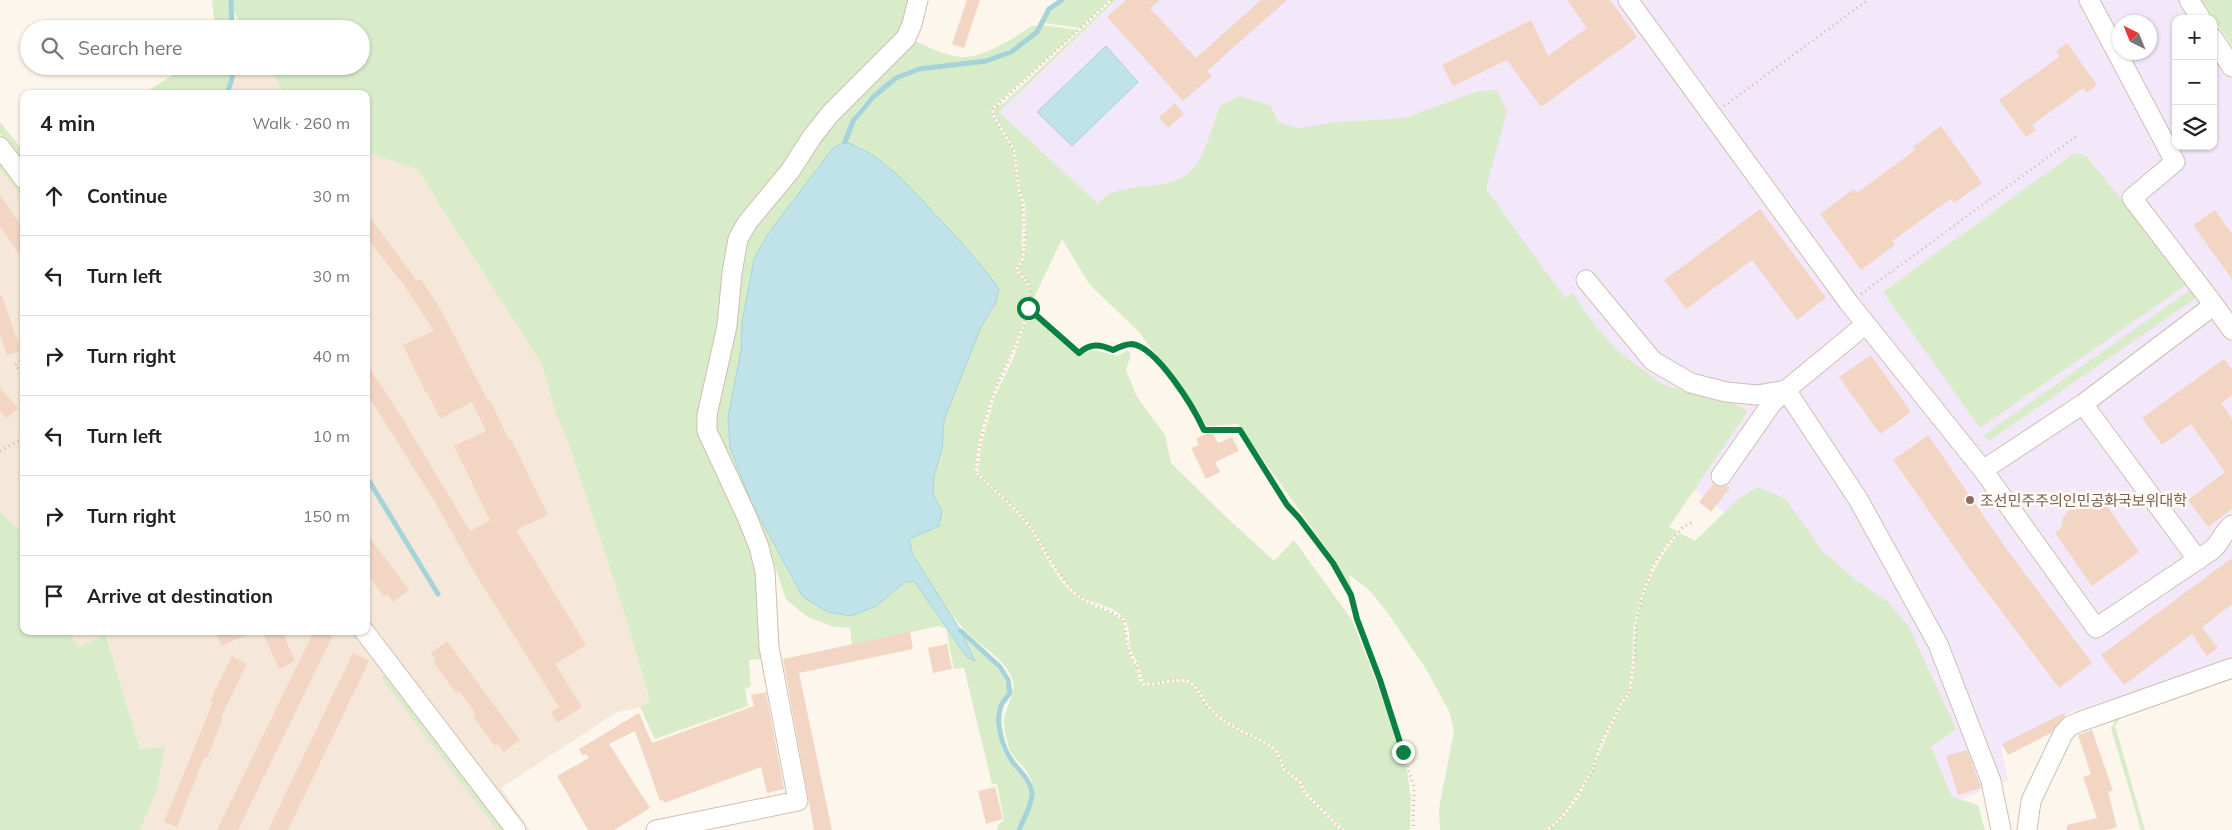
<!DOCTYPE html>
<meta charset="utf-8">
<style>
:root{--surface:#fff;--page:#f6f6f6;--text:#222;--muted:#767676;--line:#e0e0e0}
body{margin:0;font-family:Mulish,"Noto Sans KR",sans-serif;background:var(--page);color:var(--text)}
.controls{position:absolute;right:15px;top:15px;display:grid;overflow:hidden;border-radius:10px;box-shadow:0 1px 4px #0004}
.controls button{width:45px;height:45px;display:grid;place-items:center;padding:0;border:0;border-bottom:1px solid var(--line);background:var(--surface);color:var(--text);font:25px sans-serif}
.compass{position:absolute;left:2112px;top:15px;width:45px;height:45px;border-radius:50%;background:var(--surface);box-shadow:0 1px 4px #0004;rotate:317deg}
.stop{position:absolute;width:15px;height:15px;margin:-11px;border:4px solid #0b8043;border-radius:50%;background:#fff}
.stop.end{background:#0b8043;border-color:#fff;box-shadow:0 1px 5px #0008}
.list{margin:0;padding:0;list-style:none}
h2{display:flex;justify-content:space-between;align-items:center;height:65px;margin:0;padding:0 20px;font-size:21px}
h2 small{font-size:16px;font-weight:400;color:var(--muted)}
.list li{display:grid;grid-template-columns:32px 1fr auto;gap:15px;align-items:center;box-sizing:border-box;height:80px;padding:0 20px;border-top:1px solid var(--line)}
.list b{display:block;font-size:19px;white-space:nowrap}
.list em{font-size:16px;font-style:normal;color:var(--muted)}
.icon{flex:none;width:28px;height:28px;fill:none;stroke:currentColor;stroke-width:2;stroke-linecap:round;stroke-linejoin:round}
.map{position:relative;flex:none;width:2232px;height:830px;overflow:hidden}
.search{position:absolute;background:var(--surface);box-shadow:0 1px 4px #0004;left:20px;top:20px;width:350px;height:55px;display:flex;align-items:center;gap:12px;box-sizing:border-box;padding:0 18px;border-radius:28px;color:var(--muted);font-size:19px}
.panel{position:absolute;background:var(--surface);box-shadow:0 1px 4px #0004;left:20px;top:90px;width:350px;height:545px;border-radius:10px}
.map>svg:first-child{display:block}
.residential{fill:#f5e8da}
.education{fill:#f3e8fa;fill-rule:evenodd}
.green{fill:#d8ecc9}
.water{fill:#bfe3e8;stroke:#a5d3da}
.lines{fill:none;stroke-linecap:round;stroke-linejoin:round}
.stream{stroke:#a5d3da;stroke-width:5}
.building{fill:#f3d5c3}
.minor-casing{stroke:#d1beb0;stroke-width:21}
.path{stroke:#d9b8a5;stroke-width:3;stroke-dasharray:1 4;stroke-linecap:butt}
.minor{stroke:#fff;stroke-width:19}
.route{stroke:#0b8043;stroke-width:6}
.education-dot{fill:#8d6e63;stroke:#fffaf3;stroke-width:2}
.labels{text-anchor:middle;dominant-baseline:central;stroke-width:5;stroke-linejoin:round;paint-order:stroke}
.education-label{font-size:15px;fill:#785e54;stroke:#fffaf3;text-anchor:start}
</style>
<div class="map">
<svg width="2232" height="830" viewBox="0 0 2232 830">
<rect width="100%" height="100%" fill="#fdf6ec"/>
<path class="residential" d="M236,66H268L285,94H231Z
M0,142L24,172V534L0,512Z
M366,152L417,169L541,363L556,414L570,447L626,618L650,702L640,707L617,712L501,788L530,830H140L157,790L165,747L140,749L107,635L79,647L68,631H366Z"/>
<path class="education" d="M1117,0H2183L2194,19H2176V146H2213V49L2232,79V661L2072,712L2001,747L2008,780L1984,789L1917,821L1852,610L1565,391L1098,205L999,112ZM2120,22H2150V52H2120Z"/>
<path class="green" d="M212,0H230L231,29H215Z
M232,0H913L905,26L747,219L703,417L760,569L761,659L749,660L751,686L745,689L748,706L655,739L640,707L650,701L626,618L570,447L556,414L541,363L417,169L366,152V94H285L268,66H361V29H244L233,11Z
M1064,0H1109L1080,28L1044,23L1050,10Z
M1113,0H1116L999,112L1098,204C1101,201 1105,196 1109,194C1135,182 1171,192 1193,169C1204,158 1214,122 1220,106L1240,96L1271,106L1278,122L1299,128L1338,122L1405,118L1476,92L1496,90L1507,111L1486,189L1565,298L1572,293L1597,328L1620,353L1662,384L1709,399L1735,404L1748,411L1669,527L1678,532L1664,547L1652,566L1642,594L1633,628V654L1628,694L1621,701L1598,748L1592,770L1569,806L1556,822L1544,830H1440L1439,809L1454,731L1449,711L1426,669L1387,612L1369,590L1348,574L1354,596L1335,560L1238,424L1207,426L1199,412L1139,332L1090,285L1062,239L1029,308L1030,285L1018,270L1024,258L1026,240L1025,204L1020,190L1015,150L995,116L994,109L998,105L1003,104Z
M2201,0H2232V46L2203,3Z
M1043,25L1078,30L991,109L993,117L1013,150L1018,190L1022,205V257L1015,271C1019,275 1026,280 1028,286C1037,310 999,373 991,398C983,422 976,449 975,473C994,491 1017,510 1032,532C1045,553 1056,580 1076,596C1089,607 1108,609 1123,621L1127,648L1132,661L1137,666L1138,679L1143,686C1157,686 1170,681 1182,682C1196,682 1200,698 1208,708C1223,726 1249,735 1270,747L1276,753L1284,771L1299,783L1303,793L1340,830H1021C1030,807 1042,793 1025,769C1020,763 1012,756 1009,748C1007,740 1004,730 1004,721C1005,705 1020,690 1010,674C1002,659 985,648 972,637C947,613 917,572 909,539L928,529L942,511L933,494L934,476L942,449L944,420L981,327L996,302L861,147L847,143C849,136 850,127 854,121C867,99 894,77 919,70C931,67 945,68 957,67C988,63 1025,53 1043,25Z
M1031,26H1039C1035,33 1029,37 1022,41C991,65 956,61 919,67C895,72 863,99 851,121C847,127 846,136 843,143L833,148L768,234L754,259L742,323L741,351L735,381L876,606L905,582L914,581L926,596L946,629L975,660L964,637C980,653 1005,668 1008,692C1005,696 1001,701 999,705C993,723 999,750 1011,764C1018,773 1028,782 1029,794C1030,806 1021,819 1016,830H997L998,825L1004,820L997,784H992L964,668L954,669L946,629L939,626L852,645L850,628L831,626L806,616L786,599L771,554L719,446L713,409L739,282L748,233L820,136L913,40C928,47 944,55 961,57C982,59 1015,38 1031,26Z
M187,66H232L230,79L225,94H143Z
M0,122L24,152V165L0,134Z
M2078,153L2086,156L2189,283L1980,428L1883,292L2073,154Z
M0,160L24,192V200L0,169Z
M2193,288L2197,293L2196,298L1989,441L1984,435Z
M1029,311L1079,355L1087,348L1117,356L1128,350L1131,354L1126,370L1136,395L1165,435L1171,463L1223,514L1274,561L1294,540L1352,620L1374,676L1407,769L1411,799L1410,830H1344L1305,791L1301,781L1285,769L1278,751L1271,745C1251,733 1224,724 1209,706C1201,696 1198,681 1183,679C1173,678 1157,684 1145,683C1140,677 1142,672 1139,666C1137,659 1131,654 1130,646C1129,638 1130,627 1125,620C1115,604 1089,605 1076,593C1057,575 1047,551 1033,530C1018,508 996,491 978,473L981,447L994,398L1014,357Z
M1758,487L1786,499L1822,551L1857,581L1888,602L1909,627L1956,729L1931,747L1952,797L1978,805L1985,830H1548C1585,805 1595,759 1614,721C1616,716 1619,710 1622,704C1625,700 1629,697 1630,692C1637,671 1633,649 1636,628C1641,592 1656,560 1680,533L1695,541L1738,499Z
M0,512L24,534V631H68L79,647L106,634L140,749L165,747L157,790L140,830H0Z
M384,673L504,830H497L382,679Z
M2119,714L2122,715L2115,726L2145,830H2141L2111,728Z"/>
<path class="water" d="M1106,46L1138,82L1072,146L1037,112Z
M845,142C883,154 910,188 937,216C959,240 980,262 999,289L996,302L981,327L944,420L942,449L934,476L933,494L942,511L939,526L909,539L913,555L961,631L975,661L966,656L914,581L905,582L876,606L851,616L828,612L803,597L751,502L730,447L728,417L741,351L742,323L754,259L768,234L833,148Z"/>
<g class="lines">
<path class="stream" d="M231,0L232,29
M227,94L232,79L233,66
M845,142L853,121L873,97L896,78L919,69L986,61L1011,52L1037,32L1049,9L1062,0
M366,476L438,594
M961,631L1000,667L1008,680L1010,693C1007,697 1003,701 1001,706C995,722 1002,747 1012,761C1019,771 1031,780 1032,794C1032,806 1023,819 1019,830"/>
</g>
<path class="building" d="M967,0H980L964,48L952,44Z
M1126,0H1160L1150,8L1196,58L1261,0H1287L1207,71L1212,76L1183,101L1107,17Z
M1567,0H1610L1637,37L1541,107L1507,60L1453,86L1442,65L1531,20L1548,56L1587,28Z
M2067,43L2097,85L2087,93L2083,88L2032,125L2036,130L2026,137L1999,100L2060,56L2056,51Z
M1175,103L1184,114L1168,128L1159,117Z
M1941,126L1982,183L1954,203L1951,199L1892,241L1895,245L1861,270L1820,214L1854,189L1857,193L1915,150L1913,147Z
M0,195L24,230V261L0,226Z
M1760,209L1826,298L1797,320L1752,260L1686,309L1664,280Z
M2215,210L2232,234V279L2193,225Z
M366,212L417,281L421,279L442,312L488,401L490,400L509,440L511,439L548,515L516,530L586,645L555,664L582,707L557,723L551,712L559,707L476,575L435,502L366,392V363L401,416L470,531L490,520L454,446L486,431L472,402L440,419L427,392L426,393L403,345L434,331L404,285L366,237Z
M0,296H2L21,351L7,355L0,334Z
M1871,355L1911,412L1880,434L1839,377Z
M2224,359L2232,369V395L2221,403L2232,419V509L2208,527L2188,500L2225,472L2191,424L2162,445L2142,418Z
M0,388L18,408L7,418L0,411Z
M1212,431L1218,443L1232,437L1239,451L1215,462L1220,472L1206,479L1191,448L1199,445L1196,439Z
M1928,435L2005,547L2092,663L2059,688L1971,571L1893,460Z
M1713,484L1720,487L1727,486L1730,488L1711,512L1699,502Z
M2102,499L2139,552L2092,586L2055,533L2061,528L2063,518L2072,506L2086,502L2096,503Z
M366,533L409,590L393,602L387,594L384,597L366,572Z
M2232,558V604L2202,627L2218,648L2207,656L2192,634L2124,685L2101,655Z
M215,631H254L222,646Z
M275,631H282L295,661L279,669L264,636Z
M314,631H335L238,830H217Z
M910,632L913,649L799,673L832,830H814L783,659Z
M447,641L520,740L504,752L498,744L495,746L473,716L476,714L459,691L456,693L434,663L436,661L431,653Z
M947,644L952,669L933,673L928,648Z
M353,653L369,661L288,830H268Z
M232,656L247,664L221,717L223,718L207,758L204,757L177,827L164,822L213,702L210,701Z
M766,692L784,789L767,793L761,767L664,803L663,800L660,801L635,731L609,744L650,808L614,830H588L557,776L589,758L586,754L583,756L579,749L639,713L652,743L754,706L751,695Z
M2064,713L2065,716L2051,733L2008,755L2002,744Z
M2092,730L2113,791L2108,792L2117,827L2106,830H2067V825L2097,818L2083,777L2091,774L2078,735Z
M1967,750L1981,788L1958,795L1946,756Z
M995,787L1003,819L986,824L978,791Z"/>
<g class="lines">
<g class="minor-casing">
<path id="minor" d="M1628,0L1849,303L1983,470L2096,628L2212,550C2221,542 2223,532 2232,525
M2189,0L2201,19
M2213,38L2232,67
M0,147L24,179
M1586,280L1653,361L1691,383L1726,392L1757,395L1786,390L1866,324
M2214,305L2232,330
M2083,404L2198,560
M1983,470L2083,404L2214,305L2132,198L2175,162L2089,0
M1721,476L1772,403L1786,390L1858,499L1938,644L1991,781L2001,830
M364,631L516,830
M656,830L798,801L769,647L765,571L759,547L747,517L707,431V415L727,326L732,273L738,239L747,223L790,171L812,137L830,114L906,38L912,24L918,0
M2027,830L2031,801L2063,734L2070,726L2079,722L2232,668"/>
</g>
<path class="path" d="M1111,0L993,109L994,117L1014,150L1019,190L1023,205L1025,240L1023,258L1017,270C1021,275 1027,280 1029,285C1038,311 1001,372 992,398C985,421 978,448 976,473C995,490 1019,510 1033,532C1046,552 1057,574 1074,592C1086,605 1109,608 1124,620L1128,648L1133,660L1138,666L1140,679L1144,685C1157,685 1172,679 1183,680C1197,682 1200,697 1208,707C1224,725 1250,734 1270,746L1277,752L1285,770L1300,782L1304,792L1342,830
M1724,106L1868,0
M1861,294L2078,135
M1028,308L1079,353C1090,343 1100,344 1113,350C1119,347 1125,344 1132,344C1157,347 1194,408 1204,430H1240L1287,505L1299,518L1333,563L1351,595L1357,619L1380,680L1414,787L1413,830
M24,358L15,365L24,376
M0,451L24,438
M1547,830L1557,823L1570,807L1593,771L1599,748L1622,702L1629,694L1635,654V628L1643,594L1653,566L1665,548L1683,527L1694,521"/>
<use href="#minor" class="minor"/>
</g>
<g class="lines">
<path class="route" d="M1028,308L1079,353C1090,343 1100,344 1113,350C1119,347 1125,344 1132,344C1157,347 1194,408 1204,430H1240L1287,505L1299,518L1333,563L1351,595L1357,619L1380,680L1403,752"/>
</g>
<circle class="education-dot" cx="1970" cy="500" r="5"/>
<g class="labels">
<g class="education-label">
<text x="1980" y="500">조선민주주의인민공화국보위대학</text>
</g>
</g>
</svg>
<div class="controls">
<button>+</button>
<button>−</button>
<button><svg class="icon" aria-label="layers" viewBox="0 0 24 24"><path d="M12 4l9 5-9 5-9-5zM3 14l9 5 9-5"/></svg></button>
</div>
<svg class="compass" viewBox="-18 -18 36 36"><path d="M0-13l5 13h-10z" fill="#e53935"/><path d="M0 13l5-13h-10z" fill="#767676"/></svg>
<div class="stop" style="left:1028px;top:308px"></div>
<div class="stop end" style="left:1403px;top:752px"></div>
<div class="search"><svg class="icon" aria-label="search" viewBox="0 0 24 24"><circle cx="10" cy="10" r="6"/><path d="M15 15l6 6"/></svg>Search here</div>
<section class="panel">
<h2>4 min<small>Walk · 260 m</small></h2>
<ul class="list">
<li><svg class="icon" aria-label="ahead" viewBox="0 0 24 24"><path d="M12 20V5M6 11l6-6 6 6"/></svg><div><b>Continue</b></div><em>30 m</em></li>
<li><svg class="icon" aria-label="left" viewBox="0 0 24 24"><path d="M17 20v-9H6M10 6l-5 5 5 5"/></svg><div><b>Turn left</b></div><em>30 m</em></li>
<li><svg class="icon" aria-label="right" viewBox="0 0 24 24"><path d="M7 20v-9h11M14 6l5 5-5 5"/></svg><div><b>Turn right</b></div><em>40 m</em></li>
<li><svg class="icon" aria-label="left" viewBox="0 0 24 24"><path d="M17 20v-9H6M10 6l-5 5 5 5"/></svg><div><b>Turn left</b></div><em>10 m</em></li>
<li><svg class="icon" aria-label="right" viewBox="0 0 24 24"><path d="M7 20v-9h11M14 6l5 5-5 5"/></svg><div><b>Turn right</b></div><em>150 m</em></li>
<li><svg class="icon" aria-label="arrive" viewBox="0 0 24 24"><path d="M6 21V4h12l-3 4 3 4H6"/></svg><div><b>Arrive at destination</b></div></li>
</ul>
</section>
</div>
